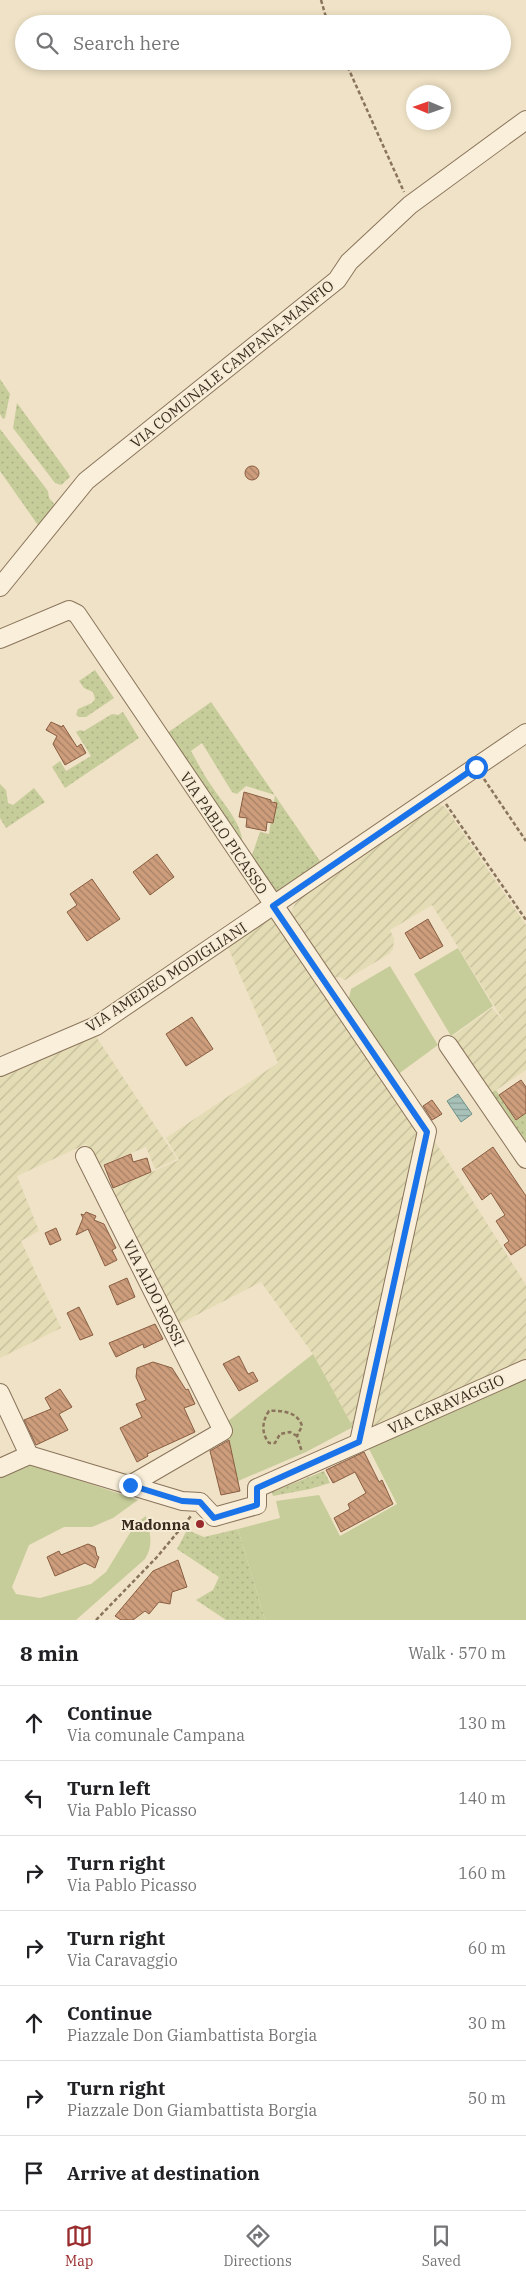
<!DOCTYPE html>
<meta charset="utf-8">
<style>
:root{--surface:#fff;--page:#f6f6f6;--text:#202124;--muted:#757577;--line:#e0e0e0;--accent:#992b2d}
body{margin:0;font-family:"IBM Plex Serif",serif;background:var(--page);color:var(--text)}
.compass{position:absolute;left:406px;top:85px;width:45px;height:45px;border-radius:50%;background:var(--surface);box-shadow:0 2px 8px #0003;rotate:272deg}
.stop{position:absolute;width:15px;height:15px;margin:-11px;border:4px solid #1a73e8;border-radius:50%;background:#fff}
.stop.end{background:#1a73e8;border-color:#fff;box-shadow:0 1px 5px #0008}
.list{margin:0;padding:0;list-style:none}
h2{display:flex;justify-content:space-between;align-items:center;height:65px;margin:0;padding:0 20px;font-size:21px}
h2 small{font-size:16px;font-weight:400;color:var(--muted)}
.list li{display:grid;grid-template-columns:32px 1fr auto;gap:15px;align-items:center;box-sizing:border-box;height:75px;padding:0 20px;border-top:1px solid var(--line)}
.list b{display:block;font-size:19px;white-space:nowrap}
.list p{margin:0;font-size:16px;white-space:nowrap;color:var(--muted)}
.list em{font-size:16px;font-style:normal;color:var(--muted)}
.icon{flex:none;width:28px;height:28px;fill:none;stroke:currentColor;stroke-width:2;stroke-linecap:round;stroke-linejoin:round}
.map{position:relative;flex:none;width:526px;height:1620px;overflow:hidden}
.search{position:absolute;background:var(--surface);box-shadow:0 2px 8px #0003;left:15px;right:15px;top:15px;height:55px;display:flex;align-items:center;gap:12px;box-sizing:border-box;padding:0 18px;border-radius:28px;color:var(--muted);font-size:19px}
.sheet{height:590px;background:var(--surface)}
nav{display:flex;justify-content:space-around;align-items:center;box-sizing:border-box;height:70px;border-top:1px solid var(--line);background:var(--surface);font-size:14px;color:var(--muted)}
nav a{display:grid;justify-items:center;gap:2px}
nav .on{color:var(--accent)}
.map>svg:first-child{display:block}
.farmland{fill:url(#farmland-furrows)}
.green{fill:#c7cd9a}
.garden{fill:url(#garden-dots)}
.water{fill:url(#water-rules);stroke:#6e9188}
.building{fill:url(#building-back-hatch);stroke:#895d41}
.lines{fill:none;stroke-linecap:round;stroke-linejoin:round}
.minor-casing{stroke:#8a745c;stroke-width:20}
.path{stroke:#8a745c;stroke-width:2.5;stroke-dasharray:4 2.5;stroke-linecap:butt}
.minor{stroke:#f9efda;stroke-width:18}
.route{stroke:#1a73e8;stroke-width:6}
.poi-dot{fill:#992b2d;stroke:#f6ecd6;stroke-width:2}
.labels{text-anchor:middle;dominant-baseline:central;stroke-width:4;stroke-linejoin:round;paint-order:stroke}
.street-label{font-size:15px;fill:#3a2c1f;stroke:#f6ecd6}
.poi-label{font-size:15px;font-weight:bold;fill:#3a2c1f;stroke:#f6ecd6;text-anchor:end}
</style>
<div class="map">
<svg width="526" height="1620" viewBox="0 0 526 1620">
<defs>
<pattern id="farmland-furrows" width="10" height="10" patternUnits="userSpaceOnUse" patternTransform="scale(1.25)"><rect width="10" height="10" fill="#e4dcb4"/><path d="M-1 1l2-2M0 10L10 0M9 11l2-2" fill="none" stroke="#c4bd9a"/></pattern>
<pattern id="garden-dots" width="8" height="8" patternUnits="userSpaceOnUse" patternTransform="scale(1.25)"><rect width="8" height="8" fill="#c7cd9a"/><path d="M2 2h.1M6 6h.1" fill="none" stroke="#acb084" stroke-width="1.8" stroke-linecap="round"/></pattern>
<pattern id="water-rules" width="6" height="5" patternUnits="userSpaceOnUse" patternTransform="scale(1.25)"><rect width="6" height="5" fill="#a8c2ba"/><path d="M0 2.5h6" fill="none" stroke="#8a9e97"/></pattern>
<pattern id="building-back-hatch" width="6" height="6" patternUnits="userSpaceOnUse" patternTransform="scale(1.25)"><rect width="6" height="6" fill="#cd9d7c"/><path d="M-1 5l2 2M0 0l6 6M5-1l2 2" fill="none" stroke="#a78065"/></pattern>
</defs>
<rect width="100%" height="100%" fill="#efe2c6"/>
<path class="farmland" d="M437,804L445,807L526,925V1070L490,1094L453,1036L492,1008L505,1023L432,905L390,930L394,939L393,949L389,954L345,980L340,977L332,978L290,915L298,897Z
M274,916L421,1133L353,1427L313,1354L261,1282L177,1325L109,1191L179,1160L166,1138L278,1063L227,945L266,917Z
M95,1035L177,1159L155,1169L146,1147L102,1165L110,1186H107L86,1144L17,1176L39,1231L21,1241L61,1328L0,1358V1076Z
M434,1140L526,1285V1363L367,1433L430,1143Z"/>
<path class="green" d="M458,948L493,1006L451,1036L414,974Z
M390,966L438,1045L397,1075L348,1002L351,989Z
M313,1354L353,1427L306,1452L238,1481L229,1448H231L228,1437L231,1434L228,1421Z
M526,1373V1620H265L238,1529L280,1518L276,1501L319,1495L340,1536L397,1504L366,1443Z
M28,1463L138,1500L113,1518L92,1527H64L29,1545L12,1587L16,1594L40,1598L91,1584L106,1572L136,1523L146,1516C150,1532 154,1545 145,1559L76,1620H0V1475Z"/>
<path class="garden" d="M0,379L10,394L5,418L3,419L0,414Z
M17,403L68,473L70,477L61,485L55,483L13,428Z
M0,429L48,491L49,498L56,506L40,528L0,471Z
M95,670L114,698L86,717H79L76,715L78,709L92,703L95,699L93,692L84,688L79,681Z
M211,702L322,864L275,894L251,858L260,832L269,834L275,795L246,786L237,794L232,792L202,743L191,751C198,763 204,776 213,788C224,805 246,827 242,849L163,736Z
M123,712L139,738L65,788L52,767L60,761L66,771L91,756L76,732L80,730L84,731L112,714L118,715Z
M0,784L6,790L8,803L13,805L34,788L45,802L6,828L0,818Z
M496,1090L516,1120L526,1113V1147L490,1094Z
M324,1471L330,1483L310,1489L273,1496L272,1492Z
M238,1529L265,1620H226L196,1600L213,1590L219,1577L177,1549L187,1530L204,1537Z"/>
<path class="water" d="M458,1094L472,1114L461,1122L447,1101Z"/>
<path class="building" d="M245 473a7 7 0 1 1 14 0a7 7 0 1 1-14 0Z
M51,722L62,727L63,725L77,747L81,744L86,753L65,765L53,744L57,736L46,730Z
M244,792L271,800V802L277,803L273,823L267,822L266,831L246,827L247,818L239,817Z
M157,854L174,877L150,895L133,872Z
M92,879L120,919L87,941L67,912L77,905L70,894Z
M428,919L443,946L420,959L405,933Z
M192,1017L213,1049L186,1066L166,1034Z
M521,1080L526,1087V1113L516,1120L499,1095Z
M432,1100L442,1114L432,1120L423,1106Z
M493,1147L526,1196V1245L511,1255L504,1245L509,1241L496,1221L505,1215L491,1193L482,1200L462,1169Z
M131,1154L133,1162L147,1158L151,1172L113,1188L104,1165Z
M86,1212L96,1216L94,1220L104,1224L116,1248L112,1250L117,1260L105,1266L88,1229L76,1235L83,1218L81,1214L84,1215Z
M56,1228L61,1240L50,1245L45,1233Z
M127,1278L135,1297L117,1305L109,1286Z
M79,1307L93,1335L80,1340L67,1313Z
M155,1324L163,1339L144,1348L143,1344L116,1357L109,1343Z
M239,1356L248,1374L253,1372L258,1381L239,1391L223,1364Z
M153,1362L172,1368L186,1390L188,1389L195,1404L184,1408L195,1432L147,1454L148,1456L137,1462L120,1428L142,1417L136,1404L146,1400L136,1377L137,1368Z
M60,1389L72,1407L59,1414L68,1430L36,1445L24,1420L51,1409L45,1398Z
M229,1440L240,1491L221,1495L210,1451Z
M364,1452L379,1482L382,1480L393,1504L341,1532L334,1518L350,1509L348,1504L366,1493L355,1472L333,1483L326,1470Z
M88,1544L95,1547L97,1556L99,1557L95,1568L85,1563L55,1576L47,1557L59,1551L61,1555Z
M178,1560L187,1587L172,1592L170,1604L159,1602L149,1614L145,1611L133,1620H121L115,1616L153,1571Z"/>
<g class="lines">
<g class="minor-casing">
<path id="minor" d="M0,587L86,481L337,280L349,262L410,205L526,120
M0,639L69,610L77,614L427,1131L359,1442
M448,1045L526,1159
M0,1067L96,1026L526,733
M85,1156L223,1431L130,1485
M0,1393L29,1455
M0,1468L29,1455L182,1501L200,1502L214,1517L257,1505V1488L526,1369"/>
</g>
<path class="path" d="M321,0L328,24
M345,61L404,192
M484,779L526,841
M446,804L526,920
M297,1436L290,1432L280,1434L275,1443H269C261,1433 262,1421 269,1411C282,1410 298,1412 302,1426L297,1436L302,1452
M96,1620L157,1557L191,1516"/>
<use href="#minor" class="minor"/>
</g>
<g class="lines">
<path class="route" d="M130,1485L182,1501L200,1502L214,1518L257,1505V1488L359,1442L427,1132L273,906L476,767"/>
</g>
<circle class="poi-dot" cx="200" cy="1524" r="5"/>
<g class="labels">
<g class="street-label">
<text transform="translate(232 364) rotate(-39)">VIA COMUNALE CAMPANA-MANFIO</text>
<text transform="translate(224 833) rotate(56)">VIA PABLO PICASSO</text>
<text transform="translate(166 977) rotate(-33)">VIA AMEDEO MODIGLIANI</text>
<text transform="translate(154 1293) rotate(63)">VIA ALDO ROSSI</text>
<text transform="translate(446 1404) rotate(-24)">VIA CARAVAGGIO</text>
</g>
<g class="poi-label">
<text x="190" y="1524">Madonna</text>
</g>
</g>
</svg>
<svg class="compass" viewBox="-18 -18 36 36"><path d="M0-13l5 13h-10z" fill="#e53935"/><path d="M0 13l5-13h-10z" fill="#757577"/></svg>
<div class="stop" style="left:476px;top:767px"></div>
<div class="stop end" style="left:130px;top:1485px"></div>
<div class="search"><svg class="icon" aria-label="search" viewBox="0 0 24 24"><circle cx="10" cy="10" r="6"/><path d="M15 15l6 6"/></svg>Search here</div>
</div>
<section class="sheet">
<h2>8 min<small>Walk · 570 m</small></h2>
<ul class="list">
<li><svg class="icon" aria-label="ahead" viewBox="0 0 24 24"><path d="M12 20V5M6 11l6-6 6 6"/></svg><div><b>Continue</b><p>Via comunale Campana</p></div><em>130 m</em></li>
<li><svg class="icon" aria-label="left" viewBox="0 0 24 24"><path d="M17 20v-9H6M10 6l-5 5 5 5"/></svg><div><b>Turn left</b><p>Via Pablo Picasso</p></div><em>140 m</em></li>
<li><svg class="icon" aria-label="right" viewBox="0 0 24 24"><path d="M7 20v-9h11M14 6l5 5-5 5"/></svg><div><b>Turn right</b><p>Via Pablo Picasso</p></div><em>160 m</em></li>
<li><svg class="icon" aria-label="right" viewBox="0 0 24 24"><path d="M7 20v-9h11M14 6l5 5-5 5"/></svg><div><b>Turn right</b><p>Via Caravaggio</p></div><em>60 m</em></li>
<li><svg class="icon" aria-label="ahead" viewBox="0 0 24 24"><path d="M12 20V5M6 11l6-6 6 6"/></svg><div><b>Continue</b><p>Piazzale Don Giambattista Borgia</p></div><em>30 m</em></li>
<li><svg class="icon" aria-label="right" viewBox="0 0 24 24"><path d="M7 20v-9h11M14 6l5 5-5 5"/></svg><div><b>Turn right</b><p>Piazzale Don Giambattista Borgia</p></div><em>50 m</em></li>
<li><svg class="icon" aria-label="arrive" viewBox="0 0 24 24"><path d="M6 21V4h12l-3 4 3 4H6"/></svg><div><b>Arrive at destination</b></div></li>
</ul>
</section>
<nav>
<a class="on"><svg class="icon" aria-label="map" viewBox="0 0 24 24"><path d="M3 6l6-2 6 2 6-2v14l-6 2-6-2-6 2zM9 4v14M15 6v14"/></svg>Map</a>
<a><svg class="icon" aria-label="directions" viewBox="0 0 24 24"><path d="M12 3l9 9-9 9-9-9zM9 14v-3h6M13 9l2 2-2 2"/></svg>Directions</a>
<a><svg class="icon" aria-label="saved" viewBox="0 0 24 24"><path d="M7 4h10v16l-5-4-5 4z"/></svg>Saved</a>
</nav>
